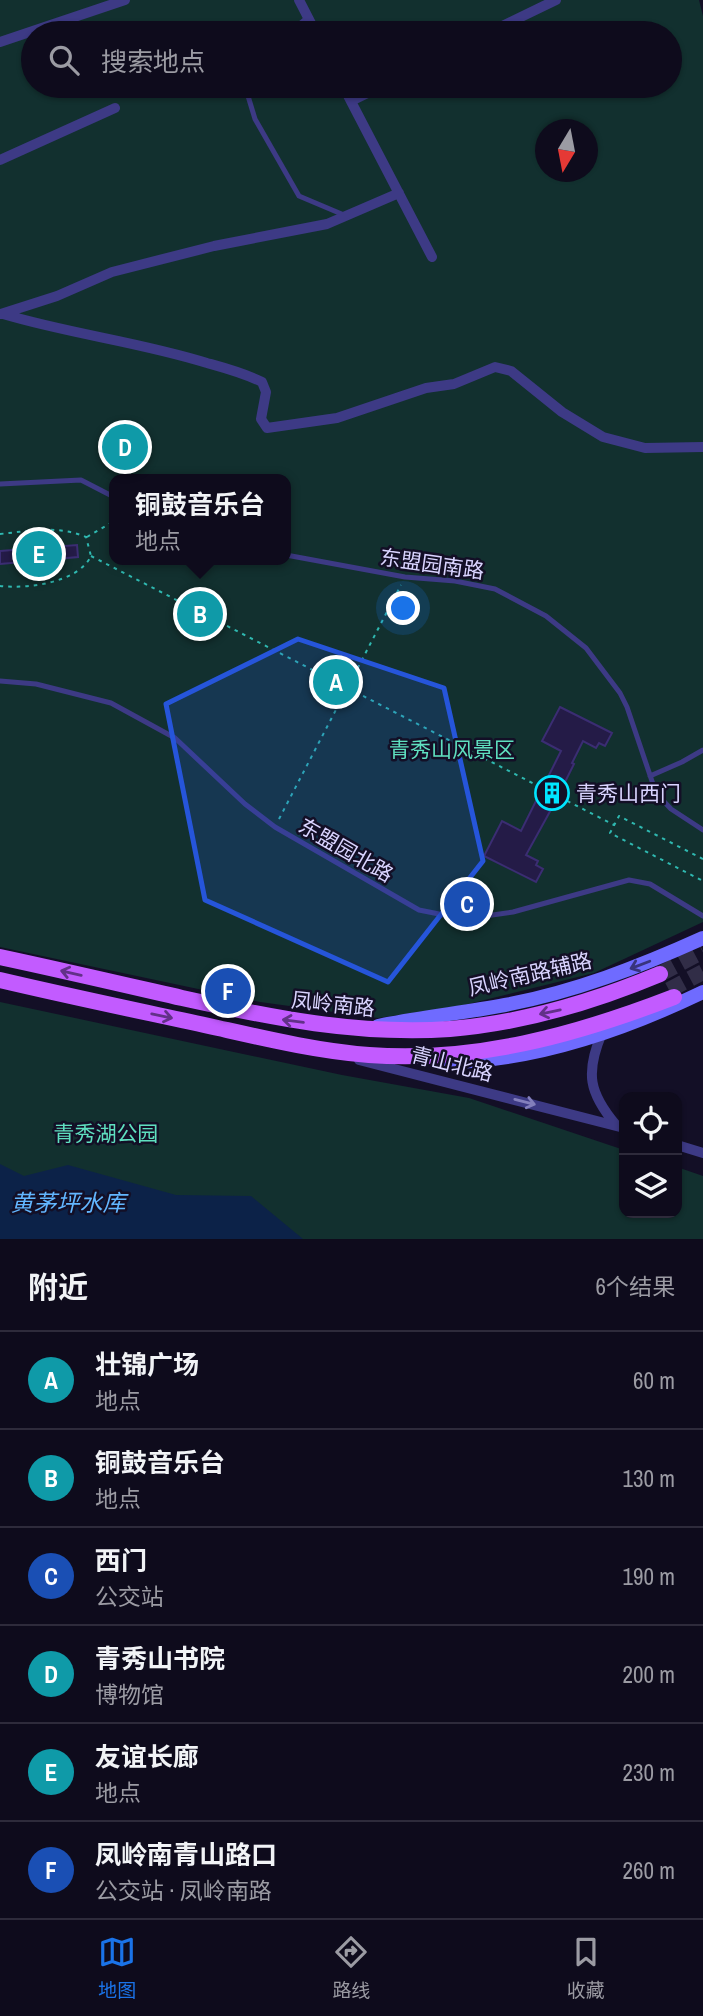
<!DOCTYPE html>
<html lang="zh">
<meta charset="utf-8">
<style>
:root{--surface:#0e0b1c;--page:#171425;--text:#f1f3f6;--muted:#9b9ba3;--line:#2e2b3b;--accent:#1a73e8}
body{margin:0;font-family:"Archivo Narrow","Noto Sans SC",sans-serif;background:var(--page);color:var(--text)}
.controls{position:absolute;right:21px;bottom:21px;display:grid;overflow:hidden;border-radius:14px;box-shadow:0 2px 5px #0004}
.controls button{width:63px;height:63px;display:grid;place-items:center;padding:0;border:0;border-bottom:2px solid var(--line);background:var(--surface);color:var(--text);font:35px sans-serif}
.compass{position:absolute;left:535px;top:119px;width:63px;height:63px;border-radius:50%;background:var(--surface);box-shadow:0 2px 5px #0004;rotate:190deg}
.you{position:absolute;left:404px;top:609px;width:24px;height:24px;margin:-18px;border:5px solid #fff;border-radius:50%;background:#1a73e8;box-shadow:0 0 0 10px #1a73e833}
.badge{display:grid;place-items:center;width:46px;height:46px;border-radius:50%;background:var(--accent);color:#fff;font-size:23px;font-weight:700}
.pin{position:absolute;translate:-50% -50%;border:4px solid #fff;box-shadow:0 2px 7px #0006}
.popup{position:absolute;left:109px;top:474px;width:182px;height:91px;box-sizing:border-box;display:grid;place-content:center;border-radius:14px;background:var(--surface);filter:drop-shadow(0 2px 5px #0005);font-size:23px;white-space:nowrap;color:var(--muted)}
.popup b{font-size:26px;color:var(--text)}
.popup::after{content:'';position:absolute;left:50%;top:100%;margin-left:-14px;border:14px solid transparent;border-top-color:var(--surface)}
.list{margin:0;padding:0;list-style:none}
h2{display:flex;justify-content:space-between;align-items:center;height:91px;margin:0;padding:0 28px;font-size:30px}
h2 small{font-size:23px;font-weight:400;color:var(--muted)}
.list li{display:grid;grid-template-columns:46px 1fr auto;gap:21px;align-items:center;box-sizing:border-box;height:98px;padding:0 28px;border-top:2px solid var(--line)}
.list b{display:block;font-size:26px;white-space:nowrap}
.list p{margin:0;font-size:23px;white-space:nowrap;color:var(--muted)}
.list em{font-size:23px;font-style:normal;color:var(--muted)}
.icon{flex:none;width:38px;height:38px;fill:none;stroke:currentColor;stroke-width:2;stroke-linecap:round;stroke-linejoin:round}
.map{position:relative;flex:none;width:703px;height:1239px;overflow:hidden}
.search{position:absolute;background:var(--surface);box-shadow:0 2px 5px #0004;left:21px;right:21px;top:21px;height:77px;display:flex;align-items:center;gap:18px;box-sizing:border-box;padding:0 24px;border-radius:38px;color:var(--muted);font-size:26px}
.sheet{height:679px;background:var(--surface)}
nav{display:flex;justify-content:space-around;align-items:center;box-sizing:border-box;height:98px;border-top:2px solid var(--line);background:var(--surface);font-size:19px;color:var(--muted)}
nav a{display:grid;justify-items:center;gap:4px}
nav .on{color:var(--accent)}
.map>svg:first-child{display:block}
.green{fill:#12302f;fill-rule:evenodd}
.water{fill:#0c2248}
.building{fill:#241b47;stroke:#3b2d73;stroke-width:2}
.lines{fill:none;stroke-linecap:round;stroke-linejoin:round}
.primary-tunnel{stroke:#312d47;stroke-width:16;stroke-dasharray:16 8;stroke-linecap:butt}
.path{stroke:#2fb8b0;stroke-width:2;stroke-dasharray:3.5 5;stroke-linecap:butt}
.lane{stroke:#3d3a85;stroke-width:5}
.street{stroke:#3d3a85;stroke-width:10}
.secondary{stroke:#6f6bff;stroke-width:14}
.primary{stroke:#c25bff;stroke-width:16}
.oneway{stroke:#38347d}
.oneway2{stroke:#623188}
.oneway3{stroke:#837fbc}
.marked{fill:#2655da;fill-opacity:0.2;stroke:#2655da;stroke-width:5;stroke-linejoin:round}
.labels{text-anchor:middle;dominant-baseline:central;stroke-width:5;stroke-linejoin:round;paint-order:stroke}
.street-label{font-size:21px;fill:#d9d4ff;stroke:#130f26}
.park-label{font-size:21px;fill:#5fe0c0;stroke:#130f26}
.poi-label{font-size:21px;fill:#d9d4ff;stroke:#130f26;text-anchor:start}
.water-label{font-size:23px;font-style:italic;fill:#62b6ff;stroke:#130f26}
</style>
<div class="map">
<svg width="703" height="1239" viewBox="0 0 703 1239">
<rect width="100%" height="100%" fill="#130f26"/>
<path class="green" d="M0,0H699L703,16V922L594,973L460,1006L378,1018L260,1002L0,947ZM33,33H670V86H33ZM546,130H588V172H546ZM114,479H286V560H114Z
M0,1002L342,1075L469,1098L624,1150V1213H677V1167L703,1176V1239H0Z"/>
<path class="water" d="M0,1164L24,1176L68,1165L176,1195L251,1196L303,1239H0Z"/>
<path class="building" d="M77,545L78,557L0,564V551Z
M560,707L612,733L605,746L599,743L596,748L583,741L572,763L574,764L563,786L567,788L556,807L553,806L526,855L538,861L536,865L543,869L536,882L484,856L502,821L521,831L561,751L542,741Z"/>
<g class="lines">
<path class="primary-tunnel" d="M660,974L703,951
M669,990L703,972"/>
<path class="path" d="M0,534C29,531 58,525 86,537L91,556C78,583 27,589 0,586
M87,537L114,521
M91,556L614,825
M279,819L401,585
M703,859L619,816L610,833L703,881"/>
<path class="lane" d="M289,33L308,17
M245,86L255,119L299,196L344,215
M0,484L81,480L114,497
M286,555L405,577L455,581L495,589L546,616L586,648L620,693L627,707L656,793L671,809L703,830
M0,681L36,684L111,703L175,738L245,804L275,827L419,910L464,919L513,912L629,880L650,884L703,916
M650,776L682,762L703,750"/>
<path class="street" d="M299,0L316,33
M488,33L556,0
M0,42L125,0
M343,86L432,257
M351,101L382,86
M0,160L115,108
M1,314L57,296L112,272L214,246L327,224L399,193
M3,314C70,334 140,342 207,363C225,368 244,373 262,382L266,392L261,419L267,428L337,418L426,388L454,384L495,367L511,371L562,412L603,437L645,448L703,447
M602,1033C585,1073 589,1093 616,1125
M359,1060L624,1128
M677,1145L703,1153"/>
<path class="secondary" d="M378,1026C420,1017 463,1013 505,1005C574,992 639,967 703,938
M445,1062C534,1062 624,1030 703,992"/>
<path class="primary" d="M0,957C61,970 121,984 182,998C273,1018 356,1035 450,1029C524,1023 593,1002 660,974
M0,980C72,997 145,1012 218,1028C267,1039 318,1051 369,1055C474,1063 576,1035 674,997"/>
</g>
<defs><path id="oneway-shaft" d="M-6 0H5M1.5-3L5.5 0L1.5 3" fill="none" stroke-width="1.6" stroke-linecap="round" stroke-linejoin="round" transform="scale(1.75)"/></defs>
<use class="oneway" href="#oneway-shaft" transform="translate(640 965) rotate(159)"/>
<g class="oneway2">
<use href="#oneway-shaft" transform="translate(71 973) rotate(-167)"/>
<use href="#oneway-shaft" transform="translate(550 1012) rotate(168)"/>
<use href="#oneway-shaft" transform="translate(162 1016) rotate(12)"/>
<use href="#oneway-shaft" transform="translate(293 1021) rotate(-173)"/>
</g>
<use class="oneway3" href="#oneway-shaft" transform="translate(525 1102) rotate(14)"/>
<path class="marked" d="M298,639L444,688L483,861L388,982L205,900L166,704Z"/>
<defs>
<g id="building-ring" transform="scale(1.75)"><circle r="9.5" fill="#130f26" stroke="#00e5ff" stroke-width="1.5"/><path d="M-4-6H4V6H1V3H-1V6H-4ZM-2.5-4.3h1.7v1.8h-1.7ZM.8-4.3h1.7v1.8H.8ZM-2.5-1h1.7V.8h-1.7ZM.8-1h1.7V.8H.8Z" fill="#00e5ff"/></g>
</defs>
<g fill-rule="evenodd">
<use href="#building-ring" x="552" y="793"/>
</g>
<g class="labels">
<g class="street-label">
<text transform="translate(432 564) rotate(8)">东盟园南路</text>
<text transform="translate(346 850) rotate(30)">东盟园北路</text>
<text transform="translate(530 974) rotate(-13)">凤岭南路辅路</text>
<text transform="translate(333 1004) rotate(6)">凤岭南路</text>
<text transform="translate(452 1064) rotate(14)">青山北路</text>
</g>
<g class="park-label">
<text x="452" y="749">青秀山风景区</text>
<text x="106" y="1133">青秀湖公园</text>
</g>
<g class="poi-label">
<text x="576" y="793">青秀山西门</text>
</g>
<g class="water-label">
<text x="68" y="1202">黄茅坪水库</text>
</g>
</g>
</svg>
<div class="controls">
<button><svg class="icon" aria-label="locate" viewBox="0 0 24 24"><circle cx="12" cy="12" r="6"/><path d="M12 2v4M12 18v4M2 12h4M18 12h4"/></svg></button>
<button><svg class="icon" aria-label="layers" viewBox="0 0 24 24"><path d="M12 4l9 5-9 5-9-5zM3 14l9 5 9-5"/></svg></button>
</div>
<svg class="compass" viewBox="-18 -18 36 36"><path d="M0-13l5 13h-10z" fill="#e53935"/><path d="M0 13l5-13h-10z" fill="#9b9ba3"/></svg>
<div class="you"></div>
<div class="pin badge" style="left:336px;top:682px;background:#0f9aa8">A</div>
<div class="pin badge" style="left:200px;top:614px;background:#0f9aa8">B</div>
<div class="popup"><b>铜鼓音乐台</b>地点</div>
<div class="pin badge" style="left:467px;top:904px;background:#1a4fb4">C</div>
<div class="pin badge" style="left:125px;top:447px;background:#0f9aa8">D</div>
<div class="pin badge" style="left:39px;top:554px;background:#0f9aa8">E</div>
<div class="pin badge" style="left:228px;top:991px;background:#1a4fb4">F</div>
<div class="search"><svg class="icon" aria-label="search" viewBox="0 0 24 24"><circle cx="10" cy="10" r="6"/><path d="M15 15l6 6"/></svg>搜索地点</div>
</div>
<section class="sheet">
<h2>附近<small>6个结果</small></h2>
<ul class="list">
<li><span class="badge" style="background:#0f9aa8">A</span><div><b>壮锦广场</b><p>地点</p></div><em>60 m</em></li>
<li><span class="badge" style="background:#0f9aa8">B</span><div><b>铜鼓音乐台</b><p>地点</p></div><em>130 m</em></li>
<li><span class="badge" style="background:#1a4fb4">C</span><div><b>西门</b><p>公交站</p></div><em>190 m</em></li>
<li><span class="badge" style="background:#0f9aa8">D</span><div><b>青秀山书院</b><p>博物馆</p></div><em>200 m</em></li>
<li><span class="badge" style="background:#0f9aa8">E</span><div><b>友谊长廊</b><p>地点</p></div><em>230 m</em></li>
<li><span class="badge" style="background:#1a4fb4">F</span><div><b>凤岭南青山路口</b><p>公交站 · 凤岭南路</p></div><em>260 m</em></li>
</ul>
</section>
<nav>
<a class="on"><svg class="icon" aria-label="map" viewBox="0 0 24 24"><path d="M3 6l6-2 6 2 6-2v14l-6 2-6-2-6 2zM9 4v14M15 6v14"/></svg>地图</a>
<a><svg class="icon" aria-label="directions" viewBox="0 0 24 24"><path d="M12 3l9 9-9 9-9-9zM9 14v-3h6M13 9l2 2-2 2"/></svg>路线</a>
<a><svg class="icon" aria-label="saved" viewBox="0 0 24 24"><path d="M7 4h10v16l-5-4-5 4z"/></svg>收藏</a>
</nav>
